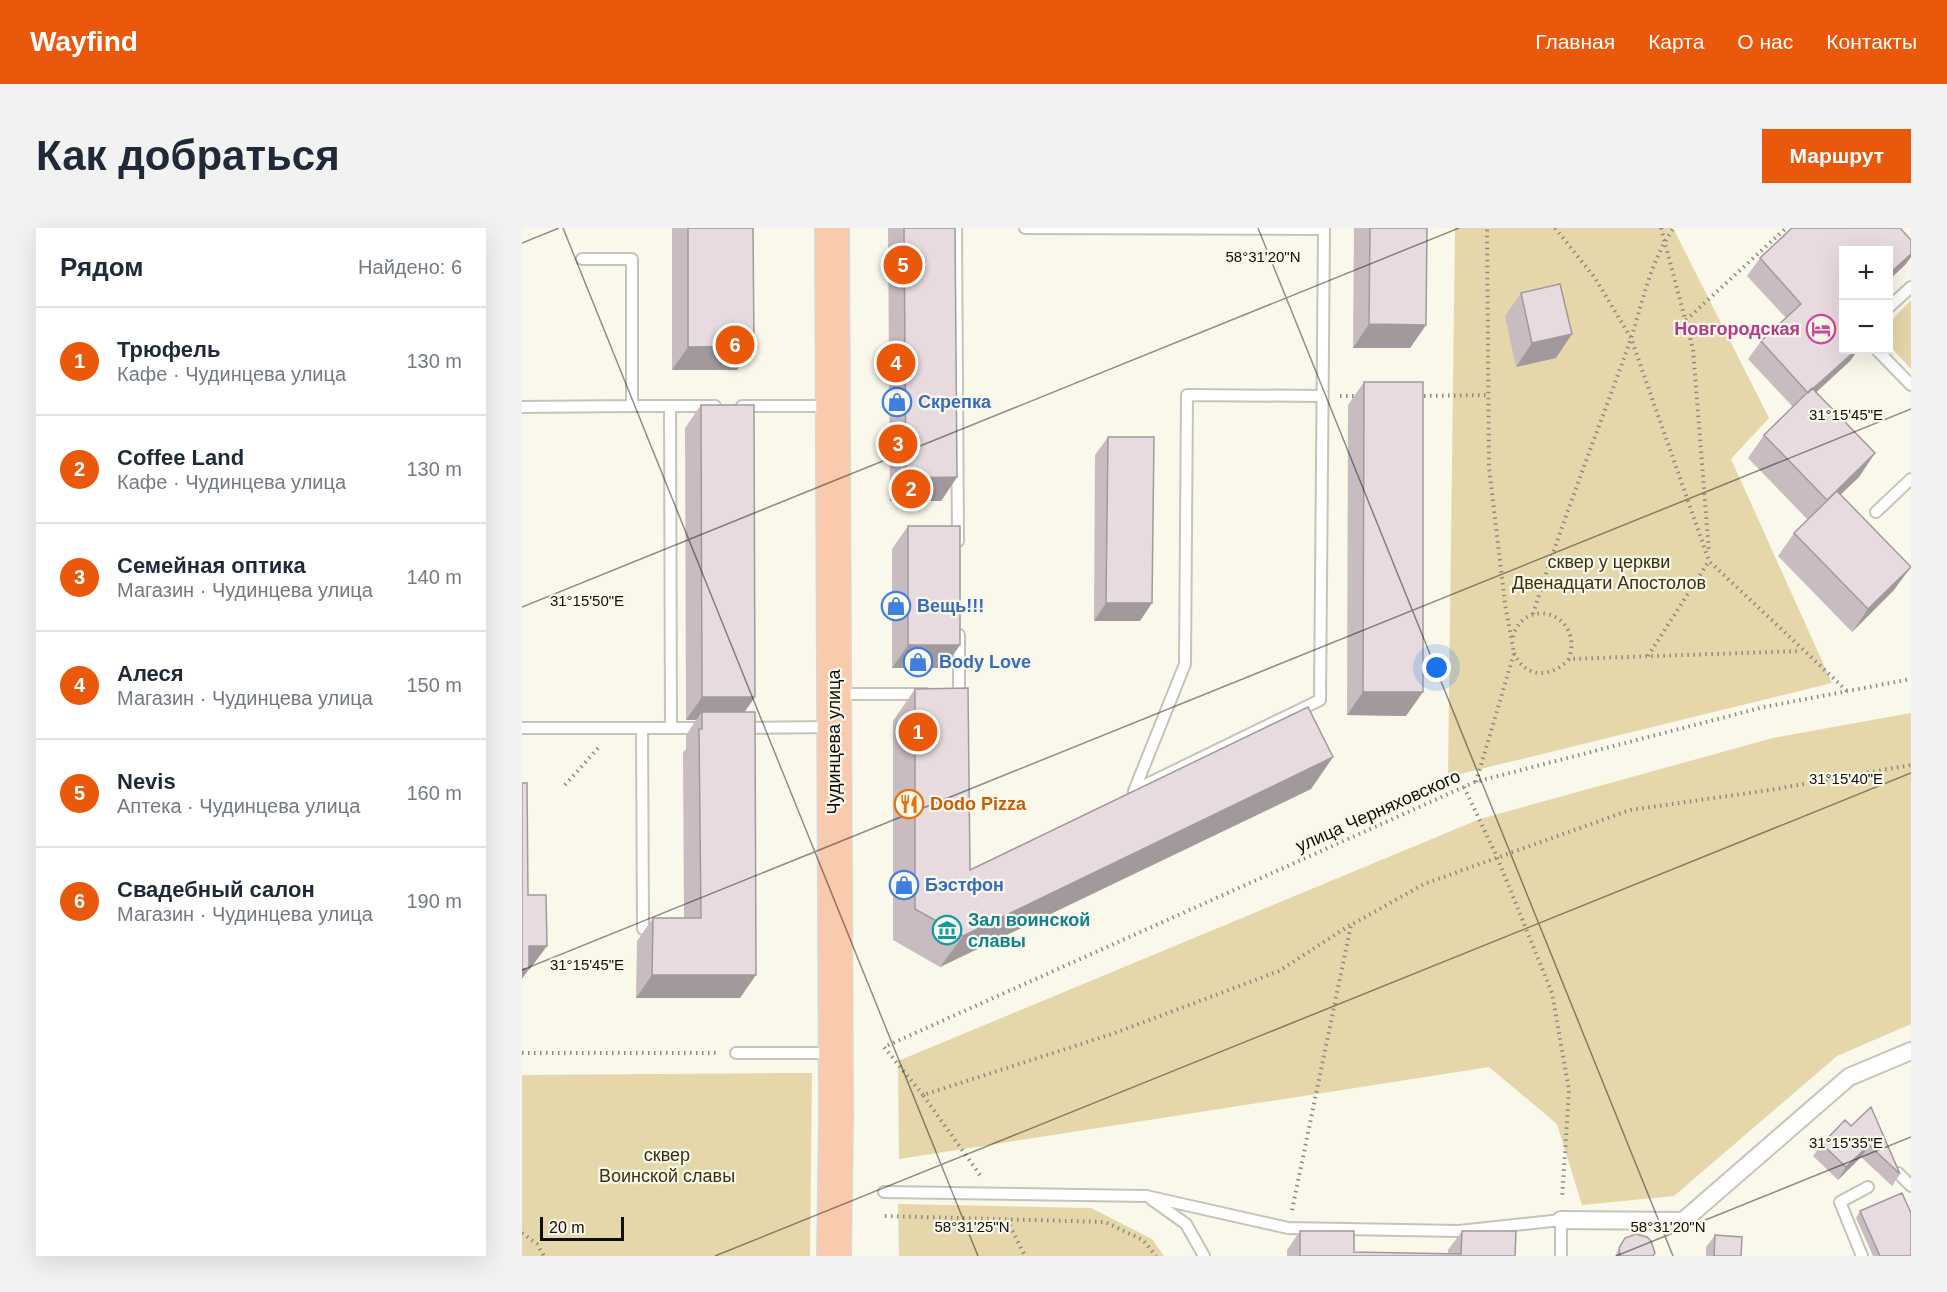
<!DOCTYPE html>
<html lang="ru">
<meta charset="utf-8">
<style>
:root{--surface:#fff;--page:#f2f2f3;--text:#1f2937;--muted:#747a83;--line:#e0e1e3;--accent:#ea580c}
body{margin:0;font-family:Helvetica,sans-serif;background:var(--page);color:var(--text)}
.controls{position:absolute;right:18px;top:18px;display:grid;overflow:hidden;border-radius:0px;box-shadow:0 6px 24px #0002}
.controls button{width:54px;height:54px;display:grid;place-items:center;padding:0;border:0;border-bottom:2px solid var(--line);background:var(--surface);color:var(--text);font:30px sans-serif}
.scale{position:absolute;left:18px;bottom:15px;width:84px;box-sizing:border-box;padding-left:6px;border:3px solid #0f0e0a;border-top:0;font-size:16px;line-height:21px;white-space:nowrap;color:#0f0e0a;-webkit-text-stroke:4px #faf7eb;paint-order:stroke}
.you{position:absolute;left:915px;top:440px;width:21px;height:21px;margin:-15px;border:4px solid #fff;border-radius:50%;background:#1a73e8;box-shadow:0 0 0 9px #1a73e833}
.badge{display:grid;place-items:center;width:39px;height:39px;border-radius:50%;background:var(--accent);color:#fff;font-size:20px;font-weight:700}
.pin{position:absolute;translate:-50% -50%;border:3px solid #fff;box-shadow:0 2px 6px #0006}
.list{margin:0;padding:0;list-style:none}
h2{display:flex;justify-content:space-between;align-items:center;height:78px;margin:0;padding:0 24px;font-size:26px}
h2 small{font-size:20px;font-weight:400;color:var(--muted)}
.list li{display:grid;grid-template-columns:39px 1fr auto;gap:18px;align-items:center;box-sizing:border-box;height:108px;padding:0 24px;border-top:2px solid var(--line)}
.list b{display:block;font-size:22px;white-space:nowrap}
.list p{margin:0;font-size:20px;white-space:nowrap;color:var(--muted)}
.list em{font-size:20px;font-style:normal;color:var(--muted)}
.map{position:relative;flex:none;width:1389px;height:1028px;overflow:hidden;border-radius:0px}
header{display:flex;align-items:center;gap:36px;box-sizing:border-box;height:84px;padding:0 30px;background:var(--accent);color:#fff}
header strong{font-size:28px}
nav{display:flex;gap:33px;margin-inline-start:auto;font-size:21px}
.intro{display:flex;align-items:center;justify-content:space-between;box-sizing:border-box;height:144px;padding:0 36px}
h1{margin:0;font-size:42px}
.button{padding:15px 27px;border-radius:0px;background:var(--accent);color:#fff;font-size:21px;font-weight:700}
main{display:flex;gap:36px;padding:0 36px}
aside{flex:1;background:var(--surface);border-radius:0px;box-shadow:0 6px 24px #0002}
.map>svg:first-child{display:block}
.green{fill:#e5d7aa}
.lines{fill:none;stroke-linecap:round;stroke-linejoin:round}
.service-casing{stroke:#c6c3b8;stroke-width:14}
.pedestrian-casing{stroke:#c6c3b8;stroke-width:20}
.primary-casing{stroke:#d9d8d8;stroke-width:36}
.path{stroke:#8d8b82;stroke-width:4;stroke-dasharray:1.5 4.5;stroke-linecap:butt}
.service{stroke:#fff;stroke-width:10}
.pedestrian{stroke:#fff;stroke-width:16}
.primary{stroke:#facaac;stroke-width:33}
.wall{fill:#c8bcc1}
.shaded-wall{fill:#a2999d}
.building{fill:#e8dbe0;stroke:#a2999d;stroke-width:1.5}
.ticks{fill:none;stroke:#0f0e0a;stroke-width:1.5;stroke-opacity:0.45}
.labels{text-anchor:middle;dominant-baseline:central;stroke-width:4.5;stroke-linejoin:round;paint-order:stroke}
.hotel-label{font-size:18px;font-weight:bold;fill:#b23c85;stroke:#faf7eb;text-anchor:end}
.shop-label{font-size:18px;font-weight:bold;fill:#366cbe;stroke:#faf7eb;text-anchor:start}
.park-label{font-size:18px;fill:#3a300f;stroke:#faf7eb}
.street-label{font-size:18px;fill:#0f0e0a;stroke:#faf7eb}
.food-label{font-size:18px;font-weight:bold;fill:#c56008;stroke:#faf7eb;text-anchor:start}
.culture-label{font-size:18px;font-weight:bold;fill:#0d838f;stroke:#faf7eb;text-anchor:start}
.ticks-label{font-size:15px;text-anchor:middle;fill:#0f0e0a;stroke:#faf7eb;stroke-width:4.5;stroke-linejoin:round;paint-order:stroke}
</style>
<header>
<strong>Wayfind</strong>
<nav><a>Главная</a><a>Карта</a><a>О нас</a><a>Контакты</a></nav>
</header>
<div class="intro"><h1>Как добраться</h1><a class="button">Маршрут</a></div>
<main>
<aside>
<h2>Рядом<small>Найдено: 6</small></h2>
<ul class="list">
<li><span class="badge">1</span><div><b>Трюфель</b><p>Кафе · Чудинцева улица</p></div><em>130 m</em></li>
<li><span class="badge">2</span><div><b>Coffee Land</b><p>Кафе · Чудинцева улица</p></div><em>130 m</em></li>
<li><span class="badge">3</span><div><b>Семейная оптика</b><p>Магазин · Чудинцева улица</p></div><em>140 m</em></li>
<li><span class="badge">4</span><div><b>Алеся</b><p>Магазин · Чудинцева улица</p></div><em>150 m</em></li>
<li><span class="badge">5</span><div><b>Nevis</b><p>Аптека · Чудинцева улица</p></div><em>160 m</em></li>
<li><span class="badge">6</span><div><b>Свадебный салон</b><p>Магазин · Чудинцева улица</p></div><em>190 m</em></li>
</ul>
</aside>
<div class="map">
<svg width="1389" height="1028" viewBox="0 0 1389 1028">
<rect width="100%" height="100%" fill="#faf7eb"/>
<path class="green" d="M933,0H1151L1247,190L1209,231L1310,455L926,549Z
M1389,72V141L1366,116L1367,95Z
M1389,485V796L1315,828L1152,968L1060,977L1035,896L967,839L377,931L376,833L958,591L1251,510Z
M290,845L288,1028H0V847Z
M376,976L569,980L630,1011L642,1028H377Z"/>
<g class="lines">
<g class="service-casing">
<path id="service" d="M434,0L436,313
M503,0L802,1
M60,31H110V178H193
M1366,80L1389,59
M1355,122L1389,157
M148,178L149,500
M220,178H307
M0,179L110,178
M1354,284L1389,251
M437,407V475
M314,466H404
M0,500H183
M120,500L121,701
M219,500L309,499
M619,559L798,472L802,0
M612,563L663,436L665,167L800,168
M214,825H309
M1376,945L1389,958
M362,964L624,968L766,1000L937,1003L1039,992V1028
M629,971L664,996L682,1028
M1340,1028L1318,974L1346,959"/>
</g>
<g class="pedestrian-casing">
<path id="pedestrian" d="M1039,992L1161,993L1327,849L1389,823"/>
</g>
<g class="primary-casing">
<path id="primary" d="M310,0L314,890L312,1028"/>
</g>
<path class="path" d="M1033,0L1073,50L1109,110L1187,333L1325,463
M1139,0L1171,121L1187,325
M1164,92L1264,0
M818,168H835
M896,168L966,167
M1011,386C1039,296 1074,208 1106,119C1120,80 1127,33 1152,0
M991,409C1002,367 1062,385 1047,431
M992,425C1004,451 1029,450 1047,431L1279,423
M1126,428L1187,333
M954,554L992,425L983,376L967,239L965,0
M43,557L77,519
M942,559L975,629L1030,765L1047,862L1040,971
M0,825H197
M401,867L362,819L953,554L1242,479L1389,451
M458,947L401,867L593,805L757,743L828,697
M770,982L829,697L902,656L1108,582L1248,562L1389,537
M363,988L583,994L621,1012L634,1028
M485,992L503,1028
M0,1005L15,1016L22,1028"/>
<use href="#service" class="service"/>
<use href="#pedestrian" class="pedestrian"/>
<use href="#primary" class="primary"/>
</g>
<path class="wall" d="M150,0H231L215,142H150Z
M366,0H433L435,249L419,273H368Z
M832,0H905L904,97L888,120H831Z
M1389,12V29L1383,37L1322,22V122H1336L1328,133L1294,164L1353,225L1337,249L1318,267L1372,362L1330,404L1256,328L1272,305L1286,292L1226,230L1242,207L1271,179L1226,131L1239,113L1264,90L1225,48L1238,30Z
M999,65L1034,130L994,139L983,88Z
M842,154L884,488L825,487L826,177Z
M179,177L222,484L218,770H114L115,713L131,690H162L161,524L164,521V507L174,492H164L163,200Z
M586,209L618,393H572L573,227Z
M386,298L438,417L422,440H370V321Z
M393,461L448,642L811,529L789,561L418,739L371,712V493Z
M1323,892L1378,946L1370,958L1339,929L1316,952L1291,928L1300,916Z
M1338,983L1389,1028H1351L1334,990Z
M778,1003L832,1024L926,1026V1022L940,1003L993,1028H765V1022Z
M1193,1007L1219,1028H1184V1019Z
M1103,1010L1131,1028H1093Z"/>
<path class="shaded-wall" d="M1389,26V29L1383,37L1366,53V47Z
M847,96L904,97L888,120H831Z
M1050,106L1034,130L994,139L1010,115Z
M232,118L215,142H150L166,119Z
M1334,122H1336L1328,133L1274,183L1286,165Z
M1353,225L1337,249L1289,295L1305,272Z
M435,249L419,273H368L384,250Z
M1389,339L1372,362L1330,404L1346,381Z
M584,375H630L618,393H572Z
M386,417H438L422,440H370Z
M841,464H901L884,488L825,487Z
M180,469H233L217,492L180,484L174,492H164Z
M811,529L789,561L418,739L441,708Z
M7,718H25L8,741H0Z
M0,741H7L0,751Z
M130,747H234L218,770H114Z
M1347,917L1339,929L1316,952L1324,939Z"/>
<path class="building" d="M166,0H231L232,118L166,119Z
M382,0H433L435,249L384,250Z
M848,0H905L904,97L847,96Z
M1270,0H1378L1389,12V26L1366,47V22H1322V90L1319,92L1322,94V122H1334L1286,165L1239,113L1279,76L1238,30Z
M1038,56L1050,106L1010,115L999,65Z
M842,154H901V464H841Z
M1290,160L1353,225L1305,272L1242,207Z
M179,177H232L233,469H180Z
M586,209H632L630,375H584Z
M1315,263L1389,339L1346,381L1272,305Z
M386,298H438V417H386Z
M446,460L448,642L786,479L811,529L441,708L393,681V461Z
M180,484H233L234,747H130L131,690H179L177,501H180Z
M0,555H5L6,667H24L25,718H7V741H0Z
M1349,879L1378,946L1347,917L1324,939L1300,916L1323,892L1329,898Z
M1380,965L1389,985V1028H1358L1338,983Z
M778,1003H832V1024L939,1026L940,1003H994L993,1028H778Z
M1114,1006L1125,1009L1129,1013L1133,1025L1131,1028H1098L1097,1020L1103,1010Z
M1193,1007L1220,1009L1219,1028H1192Z"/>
<path class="ticks" d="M41,0L456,1028M736,0L1151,1028M0,15L37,0M0,379L937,0M0,742L1389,181M193,1028L1389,545M1094,1028L1389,909"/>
<defs>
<g id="hotel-ring" transform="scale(1.5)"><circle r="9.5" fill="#faf7eb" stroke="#d1479c" stroke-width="1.5"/><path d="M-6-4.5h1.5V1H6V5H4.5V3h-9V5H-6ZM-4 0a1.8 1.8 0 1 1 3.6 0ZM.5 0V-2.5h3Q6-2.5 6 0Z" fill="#d1479c"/></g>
<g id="shop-ring" transform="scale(1.5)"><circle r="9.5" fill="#faf7eb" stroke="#3f7fe0" stroke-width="1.5"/><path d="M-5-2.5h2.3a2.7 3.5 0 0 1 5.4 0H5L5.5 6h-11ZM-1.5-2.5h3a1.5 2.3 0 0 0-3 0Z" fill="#3f7fe0"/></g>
<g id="restaurant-ring" transform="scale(1.5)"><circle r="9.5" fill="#faf7eb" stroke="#e8710a" stroke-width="1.5"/><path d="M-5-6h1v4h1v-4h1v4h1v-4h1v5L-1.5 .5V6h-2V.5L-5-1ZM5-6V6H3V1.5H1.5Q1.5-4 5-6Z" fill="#e8710a"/></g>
<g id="museum-ring" transform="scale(1.5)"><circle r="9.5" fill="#faf7eb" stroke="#0f9aa8" stroke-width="1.5"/><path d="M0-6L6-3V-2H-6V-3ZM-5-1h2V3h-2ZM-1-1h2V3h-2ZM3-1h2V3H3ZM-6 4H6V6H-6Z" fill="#0f9aa8"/></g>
</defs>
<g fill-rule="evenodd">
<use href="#hotel-ring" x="1299" y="101"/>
<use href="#shop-ring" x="375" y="174"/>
<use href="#shop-ring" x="374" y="378"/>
<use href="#shop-ring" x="396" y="434"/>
<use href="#restaurant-ring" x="387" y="576"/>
<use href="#shop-ring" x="382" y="657"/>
<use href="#museum-ring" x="425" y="702"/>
</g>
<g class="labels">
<g class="hotel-label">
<text x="1278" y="101">Новгородская</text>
</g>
<g class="shop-label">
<text x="396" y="174">Скрепка</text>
<text x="395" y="378">Вещь!!!</text>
<text x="417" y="434">Body Love</text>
<text x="403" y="657">Бэстфон</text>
</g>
<g class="park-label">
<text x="1087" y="334">сквер у церкви<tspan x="1087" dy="21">Двенадцати Апостолов</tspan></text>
<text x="145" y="927">сквер<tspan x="145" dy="21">Воинской славы</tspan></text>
</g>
<g class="street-label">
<text transform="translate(312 514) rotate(-90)">Чудинцева улица</text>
<text transform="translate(856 583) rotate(-24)">улица Черняховского</text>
</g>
<g class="food-label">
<text x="408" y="576">Dodo Pizza</text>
</g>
<g class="culture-label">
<text x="446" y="692">Зал воинской<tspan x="446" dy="21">славы</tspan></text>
</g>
</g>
<g class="ticks-label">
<text x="741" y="34">58°31'20"N</text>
<text x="1324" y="192">31°15'45"E</text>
<text x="65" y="378">31°15'50"E</text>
<text x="1324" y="556">31°15'40"E</text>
<text x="65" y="742">31°15'45"E</text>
<text x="1324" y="920">31°15'35"E</text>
<text x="450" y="1004">58°31'25"N</text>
<text x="1146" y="1004">58°31'20"N</text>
</g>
</svg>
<div class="controls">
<button>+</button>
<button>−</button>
</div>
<div class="scale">20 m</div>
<div class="you"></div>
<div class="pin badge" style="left:396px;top:504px">1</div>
<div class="pin badge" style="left:389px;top:261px">2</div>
<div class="pin badge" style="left:376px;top:216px">3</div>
<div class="pin badge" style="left:374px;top:135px">4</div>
<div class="pin badge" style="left:381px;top:37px">5</div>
<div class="pin badge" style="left:213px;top:117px">6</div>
</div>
</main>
